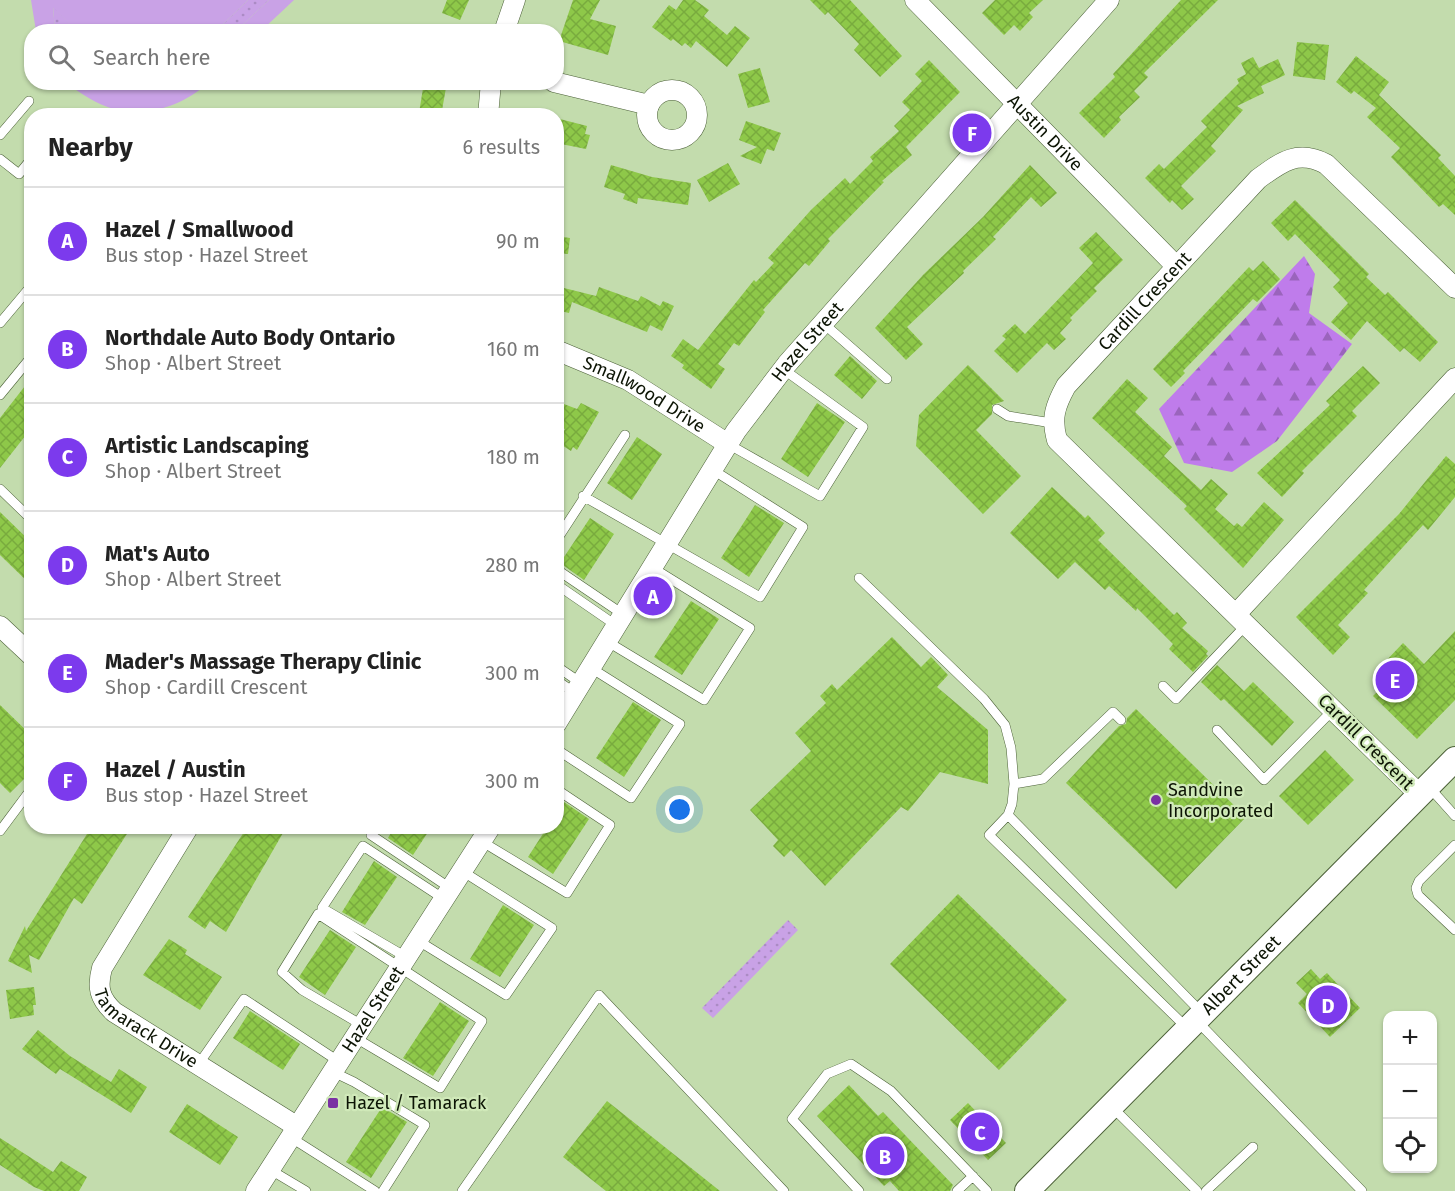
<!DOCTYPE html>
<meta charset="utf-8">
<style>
:root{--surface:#fff;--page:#f6f6f6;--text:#222;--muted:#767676;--line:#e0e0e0;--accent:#7c3aed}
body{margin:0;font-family:"Fira Sans",sans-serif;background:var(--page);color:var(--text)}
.controls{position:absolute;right:18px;bottom:18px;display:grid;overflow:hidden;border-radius:12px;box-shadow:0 2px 4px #0004}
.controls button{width:54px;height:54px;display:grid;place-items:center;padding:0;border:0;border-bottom:2px solid var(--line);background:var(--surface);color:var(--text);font:30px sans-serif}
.you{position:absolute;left:680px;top:810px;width:21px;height:21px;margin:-15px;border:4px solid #fff;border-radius:50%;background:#1a73e8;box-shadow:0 0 0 9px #1a73e833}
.badge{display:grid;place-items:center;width:39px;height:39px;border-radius:50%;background:var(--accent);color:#fff;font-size:20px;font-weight:700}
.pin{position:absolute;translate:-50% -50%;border:3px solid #fff;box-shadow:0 2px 6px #0006}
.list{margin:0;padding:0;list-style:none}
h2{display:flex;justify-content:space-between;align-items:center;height:78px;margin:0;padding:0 24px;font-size:26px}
h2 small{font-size:20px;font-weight:400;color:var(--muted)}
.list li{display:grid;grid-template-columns:39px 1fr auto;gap:18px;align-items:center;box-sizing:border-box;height:108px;padding:0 24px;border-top:2px solid var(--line)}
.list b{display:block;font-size:22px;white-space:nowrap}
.list p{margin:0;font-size:20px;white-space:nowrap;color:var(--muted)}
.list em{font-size:20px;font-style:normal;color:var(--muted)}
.icon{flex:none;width:33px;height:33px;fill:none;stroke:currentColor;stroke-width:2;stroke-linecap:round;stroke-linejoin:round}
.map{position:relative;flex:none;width:1455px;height:1191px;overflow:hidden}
.search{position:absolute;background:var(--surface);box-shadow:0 2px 4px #0004;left:24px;top:24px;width:540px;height:66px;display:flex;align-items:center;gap:15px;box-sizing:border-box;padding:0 21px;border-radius:24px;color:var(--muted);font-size:22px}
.panel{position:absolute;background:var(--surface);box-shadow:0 2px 4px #0004;left:24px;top:108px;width:540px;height:726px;border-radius:24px}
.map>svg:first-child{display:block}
.grass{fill:url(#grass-dots)}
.forest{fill:url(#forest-firs)}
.pitch{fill:#c9a2e6}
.building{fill:url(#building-cross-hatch)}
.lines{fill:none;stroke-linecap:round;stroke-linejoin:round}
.service-casing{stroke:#4c6138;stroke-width:10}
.minor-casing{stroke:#4c6138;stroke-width:21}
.tertiary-casing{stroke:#4c6138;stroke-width:26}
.service{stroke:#fff;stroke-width:9}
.minor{stroke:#fff;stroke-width:20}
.tertiary{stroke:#fff;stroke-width:24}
.poi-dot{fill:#7a31a3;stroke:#d0e9b9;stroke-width:2}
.labels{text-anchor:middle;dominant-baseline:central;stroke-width:4.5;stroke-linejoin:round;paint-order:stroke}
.street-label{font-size:18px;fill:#0c1404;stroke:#d0e9b9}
.poi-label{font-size:18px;fill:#0c1404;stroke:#d0e9b9;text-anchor:start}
</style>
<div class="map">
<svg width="1455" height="1191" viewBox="0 0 1455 1191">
<defs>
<pattern id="grass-dots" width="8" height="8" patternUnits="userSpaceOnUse" patternTransform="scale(1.5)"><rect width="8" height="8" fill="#c9a2e6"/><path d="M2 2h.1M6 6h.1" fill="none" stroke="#ab8bc4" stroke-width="1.8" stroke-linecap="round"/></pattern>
<pattern id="forest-firs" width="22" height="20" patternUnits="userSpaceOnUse" patternTransform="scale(1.5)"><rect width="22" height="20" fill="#bf7ceb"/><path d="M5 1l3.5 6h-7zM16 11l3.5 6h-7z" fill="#9a64bc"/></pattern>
<pattern id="building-cross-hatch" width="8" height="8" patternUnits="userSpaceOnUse" patternTransform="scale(1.5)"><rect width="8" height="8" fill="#8ec849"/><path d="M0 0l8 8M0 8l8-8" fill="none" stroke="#79ab3e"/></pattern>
</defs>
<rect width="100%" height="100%" fill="#c3dcad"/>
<path class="grass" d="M248,0H269L236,31L215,32Z
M53,6L76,31H55Z
M788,920L798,930L713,1018L702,1008Z"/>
<path class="forest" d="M1304,256L1315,274L1309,313L1352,344L1277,441L1232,472L1184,463L1159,409Z"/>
<path class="pitch" d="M31,0H248L215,32L76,31L53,7L55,31H36Z
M269,0H294L261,31H236Z
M65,83H102L127,89L123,83H161L157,88L179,83H208C184,105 147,118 114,109C97,105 80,92 65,83Z"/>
<path class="building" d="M447,0H469L460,20L442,13Z
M573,0H600L590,19L616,26L608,55L559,41Z
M683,0H695L709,10L704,16L727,35L735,26L750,38L727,67L696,41L691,48L685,43L682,46L673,39L671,41L652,27L669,5L676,10Z
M810,0H850L902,56L880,77L854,50L859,44L828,12L825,15Z
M995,0H1043L1029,13L1033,17L1020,31L1014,25L1004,35L982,13Z
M1181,0H1218L1144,73L1148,77L1134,91L1140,97L1119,117L1121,120L1104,138L1079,113L1115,77L1113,74Z
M1297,42L1329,45L1325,80L1293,76Z
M1356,56L1389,82L1379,95L1441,155L1438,158L1455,176V215L1443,204L1439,207L1391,157L1400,148L1367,117L1376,108L1354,91L1351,94L1336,82Z
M1253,57L1259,68L1278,59L1285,75L1261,86L1264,93L1237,106L1243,110L1211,146L1216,151L1181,186L1194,199L1182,210L1172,200L1170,203L1145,178L1159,164L1164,169L1207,127L1201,121L1239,83L1237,79L1246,74L1241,63Z
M929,60L960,92L906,147L912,155L882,181L884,182L828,239L830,241L809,266L805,263L763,310L765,312L739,346L734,343L718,364L725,369L711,389L682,368L684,365L671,356L683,339L698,350L754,280L756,282L774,263L768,258L811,210L845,178L850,184L873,161L870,157L899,131L894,126L910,110L902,102L922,81L915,74Z
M760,68L770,102L748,108L738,74Z
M424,82H447L441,116L419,113Z
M556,118L587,126L585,134L590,135L586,149L556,143Z
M746,121L781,133L774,151L767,149L761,164L740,156L757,147L739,140Z
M728,163L740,184L709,202L697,180Z
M611,165L652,177L691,183L688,205L638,198L637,204L623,199L625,194L604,187Z
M1030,165L1057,193L1041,207L1031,197L993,237L996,239L963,271L964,273L907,327L923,344L906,360L875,328L923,275L983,217Z
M1295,200L1369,274L1366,277L1385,295L1388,292L1438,342L1420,362L1404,348L1400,352L1367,321L1351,340L1331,322L1348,303L1333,287L1340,280L1295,234L1288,241L1271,223Z
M1096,232L1123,260L1094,288L1097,291L1070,318L1072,320L1060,333L1066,339L1054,350L1047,343L1017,373L994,351L1006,339L1002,336L1015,324L1025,334L1093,263L1079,248Z
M556,236L570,238L568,254L556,253Z
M1263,261L1280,279L1257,302L1253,299L1183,371L1185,373L1171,387L1153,369L1249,267L1253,271Z
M556,286L596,296L599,287L638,301L641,296L660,306L663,301L674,306L662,331L650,325L647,332L572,302L569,313L556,310Z
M850,356L877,381L862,399L834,375Z
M968,365L1004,401L992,405V414L976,430L1021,476L983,514L916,446L919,415Z
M1363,366L1380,383L1352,411L1357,416L1302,471L1304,473L1282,497L1257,473L1330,405L1326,401Z
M32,377V440L26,435L0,468V418Z
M1127,379L1148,398L1135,412L1172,447L1164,456L1201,490L1211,479L1228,494L1215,509L1234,526L1237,523L1242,527L1264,502L1284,520L1243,568L1184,509L1187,506L1092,418Z
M556,401L577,409L581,403L599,412L577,450L573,447L571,451L557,442L565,429L556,426Z
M817,403L845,422L808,477L781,459Z
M637,437L662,454L632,500L607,483Z
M1446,456L1455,464V497L1428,530L1423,525L1364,590L1368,593L1338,625L1350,637L1333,655L1296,617L1399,514Z
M1052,487L1085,518L1088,515L1105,533L1098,540L1174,615L1177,612L1187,623L1182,628L1208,651L1206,654L1208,656L1193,672L1169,649L1173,644L1137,608L1136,611L1109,586L1105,590L1075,562L1058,579L1010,533Z
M755,505L784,523L749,577L721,558Z
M0,512L32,543V586L0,555Z
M590,518L614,534L584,580L560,563Z
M691,601L719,619L682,675L654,657Z
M1455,631V700L1417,739L1373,696L1394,675L1383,664L1403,643L1424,664Z
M892,637L921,667L931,657L933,659L948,675L937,687L988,730V784L940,772L908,811L901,807L825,886L791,850L784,857L773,846L778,840L750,810L811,751L795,733L826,703L820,696L832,684L837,690Z
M1217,665L1244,691L1253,682L1294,722L1272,746L1224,699L1221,701L1201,682Z
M633,702L661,720L624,777L596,758Z
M0,705L32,736V771L10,793L0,783Z
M1136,709L1246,817L1176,889L1066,783L1119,726L1126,724L1127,718Z
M1325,750L1354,780L1308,825L1279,796Z
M564,802L589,819L553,874L528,857L548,826H556V814Z
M92,826H132L82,904L74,898L39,960L29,955L32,973L8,961L25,926L26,931Z
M248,826H287L226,932L210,921L205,929L188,917Z
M395,826H432L413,855L388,838Z
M374,861L397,877L365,925L342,912Z
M958,894L1067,1000L999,1070L890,964Z
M503,905L534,925L500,977L470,959Z
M330,930L356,947L325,995L299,977Z
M169,939L187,950L185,954L222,977L200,1010L143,975Z
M1311,969L1320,979L1327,973L1360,1008L1330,1037L1298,1003L1307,994L1296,983Z
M34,987L36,1005H33L34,1015L10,1019L6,990Z
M440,1002L469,1021L433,1076L403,1058Z
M250,1011L300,1044L283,1070L233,1038Z
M38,1030L70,1056L111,1082L119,1069L147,1087L131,1113L60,1069L56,1074L22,1049Z
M849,1085L878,1116L883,1112L953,1185L950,1191H899L890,1181L884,1186L817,1116Z
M607,1101L720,1191H606L563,1157Z
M968,1103L1006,1143L988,1160L950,1120Z
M187,1104L238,1137L220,1165L169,1132Z
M382,1107L407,1122L371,1178L346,1162Z
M0,1138L53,1172L61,1161L87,1177L79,1191H44L34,1187L0,1165Z"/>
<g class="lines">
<g class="service-casing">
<path id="service" d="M0,135L29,101
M0,159L19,174L32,158
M0,323L32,285
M823,323L887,379
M0,395L32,356
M997,409L1008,416L1052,423
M728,444L820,496L863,427L783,369
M0,489L32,520
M583,496L760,597L803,527L713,470
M556,541L625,435
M556,569L624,615
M859,578L984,699L1005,725L1011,748L1014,784L1012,804L1008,815L989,835L1187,1028
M556,584L617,626
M608,642L704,700L750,628L653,568
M556,666L581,683
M556,680L575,693
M1163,686L1176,699L1247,624
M1217,730L1264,780L1333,710
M556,749L631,798L680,724L591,668
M1014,784L1043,779L1113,712L1121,720
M1430,788L1455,816
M1008,815L1202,1013
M377,826L371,835L450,888
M0,831L32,788
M481,841L567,893L610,825L556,789
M1455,845L1419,881L1416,888L1418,895L1455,930
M417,940L506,995L552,928L462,871
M406,957L322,908L363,846L444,899
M1197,1021L1362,1191
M354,1037L440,1088L482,1021L318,914L282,972L302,990L362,1025
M198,1065L244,999L338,1061
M331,1071L354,1082L425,1125L383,1191
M1112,1107L1197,1191
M290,1137L375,1191
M269,1169L306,1191
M462,1191L599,995L784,1191
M859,1191L792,1119L827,1074L851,1064L891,1091L987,1191
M957,1191L973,1176
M1206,1191L1253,1147"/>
</g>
<g class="minor-casing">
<g id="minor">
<path id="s1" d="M915,0L1176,266"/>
<path d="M504,32L515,0"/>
<path d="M554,82L649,105"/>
<circle cx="672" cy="115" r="25"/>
<path d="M488,116L491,82"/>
<path id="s2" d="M556,350L628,380L728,444"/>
<path d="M1237,613L1455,378"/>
<path d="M0,626L32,656"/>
<path id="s3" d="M556,724L736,431L787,364L1109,0"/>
<path id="s4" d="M1420,795L1057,440C1051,418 1055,406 1066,386L1258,179C1281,162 1298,149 1326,164L1455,288"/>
<path id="s5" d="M189,826L102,968C97,987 99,998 114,1012L296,1126"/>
<path id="s6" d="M256,1191L491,826"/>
</g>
</g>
<g class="tertiary-casing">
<g id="tertiary">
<path id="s7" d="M1027,1191L1455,759"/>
</g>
</g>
<use href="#service" class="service"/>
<use href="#minor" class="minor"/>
<use href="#tertiary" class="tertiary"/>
</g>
<g class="poi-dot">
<circle cx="1156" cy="800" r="6"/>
<rect x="327" y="1097" width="12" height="12" rx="3"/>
</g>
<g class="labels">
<g class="street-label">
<text stroke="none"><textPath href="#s1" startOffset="186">Austin Drive</textPath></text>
<text stroke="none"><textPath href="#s4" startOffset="680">Cardill Crescent</textPath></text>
<text stroke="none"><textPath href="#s3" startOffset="458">Hazel Street</textPath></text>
<text stroke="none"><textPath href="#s2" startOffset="99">Smallwood Drive</textPath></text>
<text transform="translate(1366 742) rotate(45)">Cardill Crescent</text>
<text stroke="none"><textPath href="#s7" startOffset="304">Albert Street</textPath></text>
<text stroke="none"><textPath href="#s6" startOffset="216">Hazel Street</textPath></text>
<text stroke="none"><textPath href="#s5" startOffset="250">Tamarack Drive</textPath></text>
</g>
<g class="poi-label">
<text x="1168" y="790">Sandvine<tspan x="1168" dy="21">Incorporated</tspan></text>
<text x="345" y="1103">Hazel / Tamarack</text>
</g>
</g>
</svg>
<div class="controls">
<button>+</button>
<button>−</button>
<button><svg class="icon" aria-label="locate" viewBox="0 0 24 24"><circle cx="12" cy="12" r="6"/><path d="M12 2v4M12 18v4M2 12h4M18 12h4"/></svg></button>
</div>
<div class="you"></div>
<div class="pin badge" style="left:653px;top:596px">A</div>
<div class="pin badge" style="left:885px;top:1156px">B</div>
<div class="pin badge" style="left:980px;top:1132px">C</div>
<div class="pin badge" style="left:1328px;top:1005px">D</div>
<div class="pin badge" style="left:1395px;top:680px">E</div>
<div class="pin badge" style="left:972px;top:133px">F</div>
<div class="search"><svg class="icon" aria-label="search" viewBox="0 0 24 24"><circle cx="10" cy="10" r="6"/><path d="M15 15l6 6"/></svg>Search here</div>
<section class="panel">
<h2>Nearby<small>6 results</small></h2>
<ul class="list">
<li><span class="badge">A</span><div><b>Hazel / Smallwood</b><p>Bus stop · Hazel Street</p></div><em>90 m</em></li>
<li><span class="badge">B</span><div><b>Northdale Auto Body Ontario</b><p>Shop · Albert Street</p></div><em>160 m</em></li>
<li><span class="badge">C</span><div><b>Artistic Landscaping</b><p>Shop · Albert Street</p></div><em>180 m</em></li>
<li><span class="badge">D</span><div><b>Mat's Auto</b><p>Shop · Albert Street</p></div><em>280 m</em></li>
<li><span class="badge">E</span><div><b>Mader's Massage Therapy Clinic</b><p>Shop · Cardill Crescent</p></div><em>300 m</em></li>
<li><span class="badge">F</span><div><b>Hazel / Austin</b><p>Bus stop · Hazel Street</p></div><em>300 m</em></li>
</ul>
</section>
</div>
